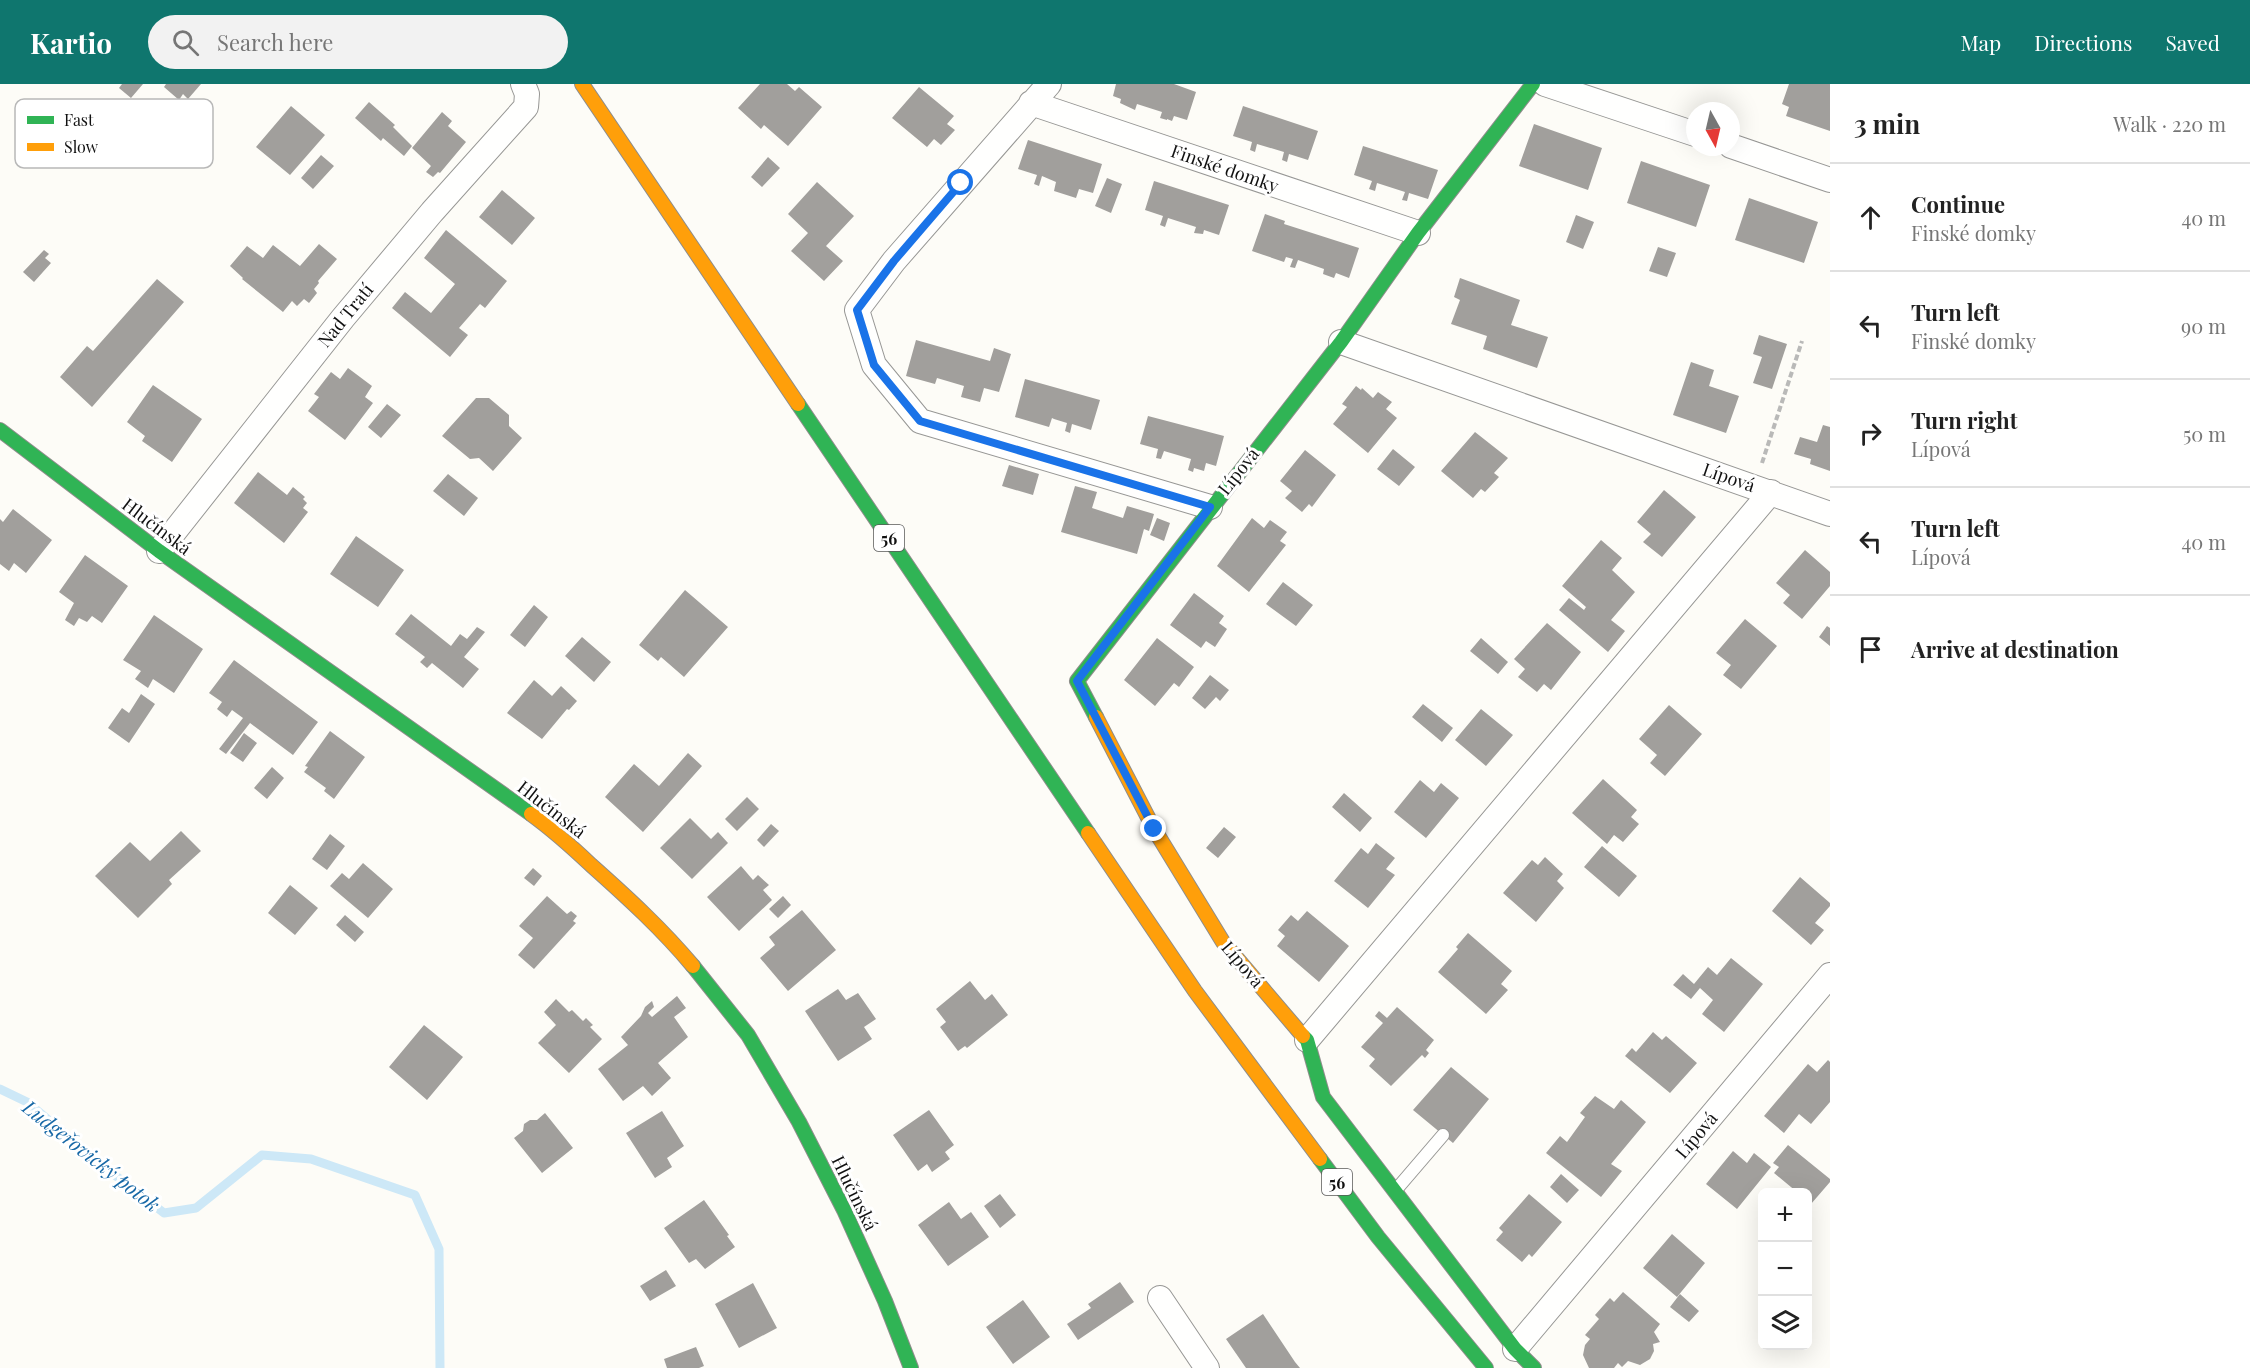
<!DOCTYPE html>
<meta charset="utf-8">
<style>
:root{--surface:#fff;--page:#f2f2f2;--text:#222;--muted:#767676;--line:#e0e0e0;--accent:#0f766e}
body{margin:0;font-family:"Playfair Display",serif;background:var(--page);color:var(--text)}
.controls{position:absolute;right:18px;bottom:18px;display:grid;overflow:hidden;border-radius:9px;box-shadow:0 6px 24px #0002}
.controls button{width:54px;height:54px;display:grid;place-items:center;padding:0;border:0;border-bottom:2px solid var(--line);background:var(--surface);color:var(--text);font:30px sans-serif}
.compass{position:absolute;left:1686px;top:18px;width:54px;height:54px;border-radius:50%;background:var(--surface);box-shadow:0 6px 24px #0002;rotate:172deg}
.stop{position:absolute;width:18px;height:18px;margin:-14px;border:4px solid #1a73e8;border-radius:50%;background:#fff}
.stop.end{background:#1a73e8;border-color:#fff;box-shadow:0 2px 6px #0008}
.list{margin:0;padding:0;list-style:none}
h2{display:flex;justify-content:space-between;align-items:center;height:78px;margin:0;padding:0 24px;font-size:26px}
h2 small{font-size:20px;font-weight:400;color:var(--muted)}
.list li{display:grid;grid-template-columns:39px 1fr auto;gap:18px;align-items:center;box-sizing:border-box;height:108px;padding:0 24px;border-top:2px solid var(--line)}
.list b{display:block;font-size:22px;white-space:nowrap}
.list p{margin:0;font-size:20px;white-space:nowrap;color:var(--muted)}
.list em{font-size:20px;font-style:normal;color:var(--muted)}
.icon{flex:none;width:33px;height:33px;fill:none;stroke:currentColor;stroke-width:2;stroke-linecap:round;stroke-linejoin:round}
.map{position:relative;flex:none;width:1830px;height:1284px;overflow:hidden}
header{display:flex;align-items:center;gap:36px;box-sizing:border-box;height:84px;padding:0 30px;background:var(--accent);color:#fff}
header strong{font-size:28px}
nav{display:flex;gap:33px;margin-inline-start:auto;font-size:21px}
.search{width:420px;height:54px;background:var(--page);display:flex;align-items:center;gap:15px;box-sizing:border-box;padding:0 21px;border-radius:33px;color:var(--muted);font-size:22px}
main{display:flex}
aside{flex:1;background:var(--surface)}
.map>svg:first-child{display:block}
.lines{fill:none;stroke-linecap:round;stroke-linejoin:round}
.stream{stroke:#cde8f7;stroke-width:9}
.building{fill:#a19f9c}
.lane-casing{stroke:#979795;stroke-width:14}
.street-casing{stroke:#979795;stroke-width:26}
.fast-casing{stroke:#8e8d8b;stroke-width:16}
.slow-casing{stroke:#8e8d8b;stroke-width:16}
.path{stroke:#b9b9b8;stroke-width:4;stroke-dasharray:6 3;stroke-linecap:butt}
.lane{stroke:#fffffe;stroke-width:12}
.street{stroke:#fffffe;stroke-width:24}
.fast{stroke:#30b455;stroke-width:14}
.slow{stroke:#ff9f0a;stroke-width:14}
.route{stroke:#1a73e8;stroke-width:8}
.labels{text-anchor:middle;dominant-baseline:central;stroke-width:6;stroke-linejoin:round;paint-order:stroke}
.shield{fill:#fff;stroke:#585858;stroke-width:1.5}
.shield-label{font-size:16px;font-weight:bold;fill:#111}
.street-label{font-size:18px;fill:#111;stroke:#fff}
.water-label{font-size:20px;font-style:italic;fill:#1768a6;stroke:#fff}
.key{fill:#fff;stroke:#b8b8b8;stroke-width:1.5}
.key-label{font-size:16px;fill:#111}
</style>
<header>
<strong>Kartio</strong>
<div class="search"><svg class="icon" aria-label="search" viewBox="0 0 24 24"><circle cx="10" cy="10" r="6"/><path d="M15 15l6 6"/></svg>Search here</div>
<nav><a>Map</a><a>Directions</a><a>Saved</a></nav>
</header>
<main>
<div class="map">
<svg width="1830" height="1284" viewBox="0 0 1830 1284">
<rect width="100%" height="100%" fill="#fdfcf7"/>
<g class="lines">
<path class="stream" d="M0,1005L27,1018L103,1082L164,1129L196,1124L262,1071L311,1075L415,1111L439,1165L440,1284"/>
</g>
<path class="building" d="M122,0H143L131,14L119,4Z
M166,0H201L188,15L183,10L179,16L164,3Z
M760,0H787L795,7L799,3L822,23L788,62L764,41L761,45L738,24Z
M1116,0H1174L1196,8L1187,36L1174,32L1172,37L1167,35V36L1160,34L1162,28L1137,20L1135,26L1120,19L1121,15L1113,12Z
M1789,0H1830V47L1786,32L1789,23L1782,20Z
M919,3L954,32L947,40L955,46L941,61L934,55L927,63L892,34Z
M369,18L395,41L393,43L412,62L404,72L383,54L381,57L355,34Z
M291,22L325,51L290,91L256,63Z
M1243,22L1318,47L1308,76L1289,70L1287,78L1282,76L1284,68L1257,60L1255,68L1250,66L1252,58L1233,52Z
M442,28L452,37L448,42L466,58L440,89L438,88L433,93L426,88L431,82L412,64Z
M1534,40L1602,64L1588,106L1519,82Z
M1028,56L1102,80L1093,109L1079,105L1076,114L1054,107L1056,98L1042,92L1039,102L1034,100L1037,91L1018,85Z
M1363,62L1438,86L1428,115L1409,109L1407,117L1402,116L1405,108L1377,99L1375,107L1369,105L1372,97L1354,91Z
M321,71L334,82L313,105L301,94Z
M768,73L780,84L762,103L751,93Z
M1641,77L1710,101L1696,143L1627,119Z
M1107,94L1122,100L1111,129L1095,122Z
M1154,97L1229,121L1219,151L1204,146L1203,150L1194,149L1196,143L1168,134L1165,143L1160,141L1163,132L1145,126Z
M817,98L854,132L826,162L843,177L824,197L791,167L808,149L788,130Z
M502,106L535,134L512,161L479,133Z
M1749,114L1818,138L1804,179L1735,156Z
M1265,130L1285,137L1284,140L1359,164L1349,194L1336,189L1334,194L1323,190L1324,185L1298,176L1295,184L1290,183L1293,175L1286,173L1284,178L1252,167Z
M1576,131L1594,138L1583,165L1566,158Z
M446,146L507,197L485,224L480,220L459,244L468,251L450,273L392,224L405,208L431,229L455,200L424,174Z
M319,160L337,175L318,197L319,199L314,205L317,209L309,219L304,215L297,222L292,217L283,228L242,195L243,194L230,182L247,162L263,174L273,161L300,182Z
M1658,163L1676,169L1667,193L1649,187Z
M44,166L49,170L45,174L51,179L34,198L23,188Z
M1460,194L1520,216L1511,241L1548,253L1537,284L1483,265L1487,252L1451,240L1460,216L1454,213Z
M157,195L184,218L92,323L60,293L87,262L93,267Z
M1759,251L1787,260L1772,305L1753,299L1762,273L1753,270Z
M916,256L990,277L994,264L1011,270L999,308L984,304L980,318L961,313L964,302L937,294L935,300L906,292Z
M1691,278L1714,286L1709,302L1739,312L1726,349L1673,331Z
M348,284L372,302L365,313L373,319L345,356L308,327L319,313L314,310L331,288L340,295Z
M1025,295L1100,316L1091,346L1072,340L1070,349L1065,347L1067,339L1054,335L1052,334L1049,343L1015,333Z
M153,301L202,335L172,378L142,357L145,352L127,338Z
M1356,302L1361,306L1362,304L1373,314L1378,308L1392,318L1386,325L1397,334L1368,369L1333,340L1347,323L1342,320Z
M476,314H489L509,331V342L522,354L493,387L479,374L470,375L442,352Z
M387,320L401,331L381,354L368,343Z
M1148,332L1224,352L1216,382L1206,379L1204,387L1194,384L1193,388L1188,386L1191,375L1164,367L1161,375L1156,374L1158,365L1140,360Z
M1823,341L1830,343V387L1810,380L1811,375L1794,370L1800,353L1817,358Z
M1475,348L1508,374L1494,389L1499,393L1485,408L1481,405L1473,414L1441,387Z
M1393,365L1415,383L1399,402L1377,385Z
M1305,366L1336,391L1312,423L1309,420L1302,428L1285,414L1292,407L1280,397Z
M1009,381L1039,390L1033,411L1002,402Z
M258,388L287,411L293,403L305,413L303,415L307,419L303,424L308,428L284,459L234,419Z
M448,390L478,414L464,432L433,407Z
M1075,402L1097,408L1092,424L1123,434L1127,422L1154,430L1149,447L1144,445L1137,470L1061,448Z
M1664,406L1696,433L1662,473L1643,458L1651,450L1637,438Z
M13,425L52,456L26,489L14,479L9,487L0,480V435L3,438Z
M1157,434L1170,439L1164,457L1150,451Z
M1252,434L1264,444L1270,436L1287,448L1280,457L1286,461L1249,508L1217,482Z
M356,452L404,486L378,523L330,490Z
M1601,456L1622,474L1612,486L1635,508L1611,536L1625,547L1608,568L1559,526L1569,514L1584,526L1586,523L1562,502Z
M1805,466L1830,488V502L1802,535L1783,519L1790,511L1776,499Z
M85,471L128,502L102,539L92,532L87,538L79,534L74,542L65,536L74,519L59,508Z
M1283,498L1313,521L1296,542L1266,520Z
M685,506L728,543L684,593L661,573L658,577L639,561Z
M1194,509L1224,532L1219,539L1227,545L1215,563L1206,557L1201,564L1170,541Z
M534,521L548,533L525,563L510,551Z
M411,530L451,562L460,550L467,555L477,543L485,548L464,573L479,585L463,604L432,579L427,584L420,578L425,573L395,550Z
M154,531L203,565L174,609L153,595L148,604L135,595L141,587L123,576Z
M1745,535L1777,562L1741,605L1723,591L1731,581L1716,569Z
M1547,539L1581,568L1551,606L1544,600L1537,608L1518,593L1525,585L1514,575Z
M1827,542L1830,544V562L1819,553Z
M582,553L611,578L594,598L565,572Z
M1157,554L1194,583L1179,603L1174,599L1155,622L1124,596Z
M1481,554L1508,578L1498,590L1470,567Z
M234,576L318,638L293,671L250,639L226,670L219,665L243,634L232,626L227,633L217,625L222,618L209,609Z
M1210,591L1229,606L1220,617L1216,613L1205,625L1192,614Z
M534,596L552,612L561,602L577,617L569,626L567,625L542,655L507,629Z
M141,610L155,620L129,659L108,644L122,624L129,629Z
M1423,620L1453,644L1442,658L1412,633Z
M1669,621L1702,650L1665,692L1650,679L1657,671L1639,655Z
M1481,625L1513,651L1486,682L1455,656Z
M330,647L365,673L334,715L324,707L326,704L304,688L308,683L305,682Z
M244,649L257,659L243,678L230,669Z
M688,669L702,682L643,748L605,713L634,680L659,702Z
M272,683L284,694L267,715L254,704Z
M1603,695L1637,726L1631,733L1639,740L1623,758L1614,751L1607,760L1572,729Z
M1420,696L1434,708L1441,699L1459,714L1426,754L1394,728Z
M1344,709L1372,734L1360,748L1332,723Z
M747,713L759,725L737,747L725,735Z
M690,734L711,755L718,748L728,759L692,795L660,764Z
M771,740L779,747L764,763L757,756Z
M1224,743L1236,753L1218,774L1206,764Z
M181,747L201,767L169,796L172,800L138,834L95,792L130,758L150,777Z
M330,750L345,762L327,786L312,775Z
M1376,759L1395,774L1386,785L1395,791L1368,824L1334,797L1361,764L1368,770Z
M1602,762L1637,792L1619,813L1584,783Z
M1545,773L1563,790L1557,797L1564,804L1536,838L1503,809L1532,776L1538,781Z
M363,779L393,805L368,834L330,802L342,789L349,795Z
M741,782L753,796L758,791L769,801L763,806L772,816L739,847L707,813Z
M533,784L542,792L534,802L524,794Z
M1800,793L1830,819V822L1815,839L1824,846L1811,861L1772,827Z
M290,801L318,824L295,851L268,829Z
M547,812L567,830L571,827L577,832L573,837L576,839L534,885L518,871L533,854L519,842Z
M783,812L791,821L778,834L769,825Z
M802,826L836,866L788,907L760,874L775,861L769,853Z
M1307,827L1349,862L1319,898L1277,862L1285,852L1278,846L1291,831L1298,837Z
M345,831L364,848L355,858L336,841Z
M1468,849L1512,887L1501,900L1508,906L1486,930L1438,888L1458,865L1456,863Z
M1731,874L1763,900L1724,948L1702,930L1713,916L1700,904L1691,915L1673,901L1683,890L1694,900L1708,883L1717,891Z
M970,897L985,916L992,910L1008,931L967,964L965,962L958,967L940,943L946,938L936,925Z
M838,905L846,916L858,909L876,935L864,943L872,955L838,977L805,927Z
M677,912L686,924L674,933L688,953L658,979L671,994L652,1012L643,1002L623,1017L598,985L628,961L621,953L641,932L645,923L652,917L654,923L648,929L652,933Z
M556,915L569,928L572,926L583,937L586,934L593,941L590,943L602,955L569,989L538,959L556,941L544,928Z
M1397,923L1434,956L1426,966L1429,969L1425,974L1422,971L1391,1002L1369,982L1375,975L1361,963L1383,939L1375,932L1379,927L1387,934Z
M424,941L463,973L427,1016L389,983Z
M1653,948L1662,956L1666,952L1697,979L1670,1009L1625,972L1632,964L1636,968Z
M1828,976L1830,978V1018L1811,1040L1799,1030L1784,1049L1764,1032L1808,980L1817,988Z
M1451,983L1489,1015L1453,1059L1413,1026Z
M1595,1012L1614,1025L1621,1016L1646,1038L1611,1080L1622,1087L1601,1113L1546,1069L1560,1052L1567,1058L1585,1033L1580,1029Z
M929,1026L954,1061L945,1068L950,1075L932,1088L927,1080L918,1087L893,1051Z
M662,1027L684,1062L667,1074L672,1083L655,1094L626,1049Z
M545,1029L573,1064L542,1089L514,1054L523,1047L524,1040L530,1036H537Z
M1788,1061L1830,1095V1098L1811,1120L1808,1117V1108H1797L1774,1089L1779,1083L1773,1079Z
M1733,1067L1747,1079L1754,1069L1771,1083L1737,1125L1706,1100Z
M1561,1090L1579,1106L1567,1119L1550,1103Z
M1000,1110L1016,1131L1000,1144L984,1122Z
M1529,1110L1562,1138L1532,1173L1529,1170L1522,1178L1496,1156L1503,1148L1499,1144Z
M704,1116L729,1151L727,1152L735,1163L705,1185L696,1175L689,1179L664,1144Z
M949,1118L961,1135L971,1128L989,1153L948,1182L918,1141Z
M1672,1150L1705,1179L1677,1213L1643,1184Z
M666,1186L676,1202L650,1217L640,1202Z
M1120,1198L1134,1218L1078,1256L1067,1240L1091,1224L1088,1220Z
M753,1199L777,1244L739,1264L715,1220Z
M1623,1208L1660,1240L1654,1248L1660,1258L1653,1260L1654,1267L1650,1275L1640,1281L1628,1277L1622,1283L1618,1279L1614,1284H1589L1583,1271L1585,1261L1590,1255L1585,1251L1599,1235L1595,1231L1610,1214L1614,1218Z
M1680,1210L1699,1227L1689,1238L1670,1223Z
M1023,1216L1050,1253L1013,1280L986,1243Z
M1263,1230L1295,1278L1300,1284H1246L1226,1255Z
M696,1263L704,1282L699,1284H667L664,1275Z"/>
<g class="lines">
<g class="lane-casing">
<path id="lane" d="M1395,1107L1443,1051"/>
</g>
<g class="street-casing">
<path id="street" d="M1049,0L894,177L857,226L874,281L920,337L1210,423
M1545,0L1695,50
M1031,19L1418,149
M1731,62L1830,96
M1341,258L1830,430
M159,467L343,234L432,128L526,23L527,10L523,0
M1307,956L1771,408
M1160,1214L1207,1284
M1515,1265L1830,891"/>
</g>
<g class="fast-casing">
<path id="fast" d="M798,320L1088,749
M0,346L159,467L531,730
M1096,633L1077,597L1341,258L1418,149L1533,0
M693,882L748,951L799,1038L844,1126L885,1217L911,1284
M1303,952L1307,956L1323,1013L1515,1265L1534,1284
M1320,1075L1378,1153L1486,1284"/>
</g>
<g class="slow-casing">
<path id="slow" d="M582,0L798,320
M1096,633L1154,745L1223,858L1303,952
M531,730C553,746 572,763 591,781C627,813 662,845 693,882
M1088,749L1195,907L1320,1075"/>
</g>
<path class="path" d="M1762,379L1802,257"/>
<use href="#lane" class="lane"/>
<use href="#street" class="street"/>
<use href="#fast" class="fast"/>
<use href="#slow" class="slow"/>
</g>
<g class="lines">
<path class="route" d="M961,99L894,177L857,226L874,281L920,337L1210,423L1077,597L1154,745"/>
</g>
<g class="labels">
<g class="shield">
<rect x="874" y="441" width="30" height="26" rx="4.5"/>
<rect x="1322" y="1085" width="30" height="26" rx="4.5"/>
</g>
<g class="shield-label">
<text x="889" y="454">56</text>
<text x="1337" y="1098">56</text>
</g>
<g class="street-label">
<text transform="translate(1225 84) rotate(19)">Finské domky</text>
<text transform="translate(345 231) rotate(-51)">Nad Tratí</text>
<text transform="translate(1238 387) rotate(-52)">Lípová</text>
<text transform="translate(1729 393) rotate(19)">Lípová</text>
<text transform="translate(157 442) rotate(37)">Hlučínská</text>
<text transform="translate(552 725) rotate(38)">Hlučínská</text>
<text transform="translate(1243 880) rotate(50)">Lípová</text>
<text transform="translate(1696 1051) rotate(-50)">Lípová</text>
<text transform="translate(855 1109) rotate(64)">Hlučínská</text>
</g>
<g class="water-label">
<text transform="translate(92 1071) rotate(38)">Ludgeřovický potok</text>
</g>
</g>
<rect x="15" y="15" width="198" height="69" rx="9" class="key"/>
<rect x="27" y="32" width="27" height="8" fill="#30b455"/>
<rect x="27" y="59" width="27" height="8" fill="#ff9f0a"/>
<g class="key-label">
<text x="64" y="42">Fast</text>
<text x="64" y="69">Slow</text>
</g>
</svg>
<div class="controls">
<button>+</button>
<button>−</button>
<button><svg class="icon" aria-label="layers" viewBox="0 0 24 24"><path d="M12 4l9 5-9 5-9-5zM3 14l9 5 9-5"/></svg></button>
</div>
<svg class="compass" viewBox="-18 -18 36 36"><path d="M0-13l5 13h-10z" fill="#e53935"/><path d="M0 13l5-13h-10z" fill="#767676"/></svg>
<div class="stop" style="left:961px;top:99px"></div>
<div class="stop end" style="left:1154px;top:745px"></div>
</div>
<aside>
<h2>3 min<small>Walk · 220 m</small></h2>
<ul class="list">
<li><svg class="icon" aria-label="ahead" viewBox="0 0 24 24"><path d="M12 20V5M6 11l6-6 6 6"/></svg><div><b>Continue</b><p>Finské domky</p></div><em>40 m</em></li>
<li><svg class="icon" aria-label="left" viewBox="0 0 24 24"><path d="M17 20v-9H6M10 6l-5 5 5 5"/></svg><div><b>Turn left</b><p>Finské domky</p></div><em>90 m</em></li>
<li><svg class="icon" aria-label="right" viewBox="0 0 24 24"><path d="M7 20v-9h11M14 6l5 5-5 5"/></svg><div><b>Turn right</b><p>Lípová</p></div><em>50 m</em></li>
<li><svg class="icon" aria-label="left" viewBox="0 0 24 24"><path d="M17 20v-9H6M10 6l-5 5 5 5"/></svg><div><b>Turn left</b><p>Lípová</p></div><em>40 m</em></li>
<li><svg class="icon" aria-label="arrive" viewBox="0 0 24 24"><path d="M6 21V4h12l-3 4 3 4H6"/></svg><div><b>Arrive at destination</b></div></li>
</ul>
</aside>
</main>
